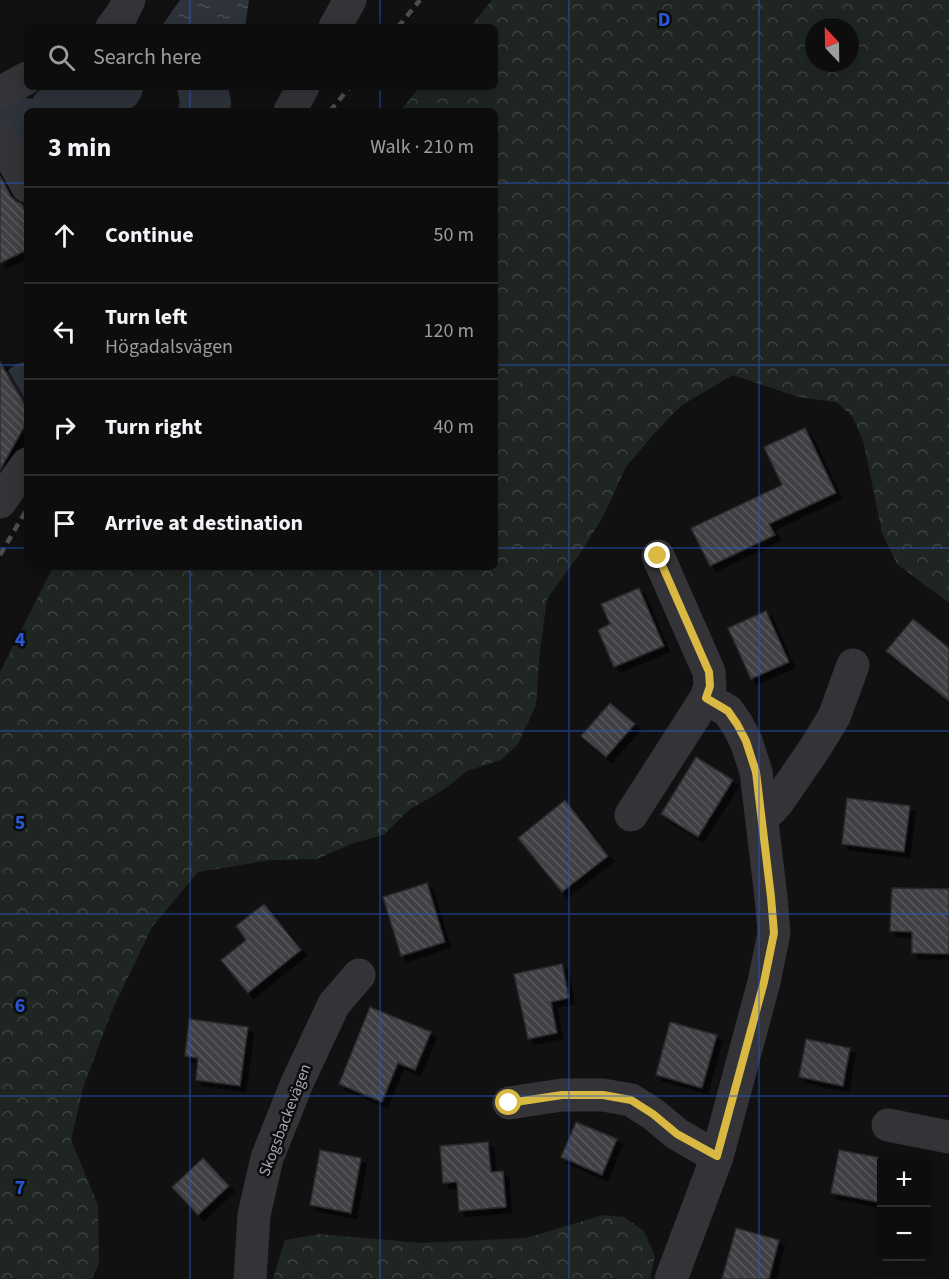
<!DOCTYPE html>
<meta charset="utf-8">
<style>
:root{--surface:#0d0d0e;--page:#161617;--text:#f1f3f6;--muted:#9a9c9e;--line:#2d2d2e}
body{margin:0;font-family:"Source Sans 3",sans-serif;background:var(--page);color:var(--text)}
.controls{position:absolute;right:18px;bottom:18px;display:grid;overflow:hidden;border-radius:9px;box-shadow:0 3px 15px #0003}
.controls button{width:54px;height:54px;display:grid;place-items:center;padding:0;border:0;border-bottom:2px solid var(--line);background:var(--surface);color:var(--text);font:30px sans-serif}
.compass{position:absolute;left:805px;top:18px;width:54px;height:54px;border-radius:50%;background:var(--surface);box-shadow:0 3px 15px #0003;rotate:338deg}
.stop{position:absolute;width:18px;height:18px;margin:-14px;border:4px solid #d9b941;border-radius:50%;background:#fff}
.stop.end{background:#d9b941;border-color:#fff;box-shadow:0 2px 6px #0008}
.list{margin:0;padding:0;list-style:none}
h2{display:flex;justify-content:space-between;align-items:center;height:78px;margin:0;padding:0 24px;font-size:26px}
h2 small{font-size:20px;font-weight:400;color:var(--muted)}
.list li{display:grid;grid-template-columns:39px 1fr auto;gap:18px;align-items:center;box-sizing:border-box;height:96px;padding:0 24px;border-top:2px solid var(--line)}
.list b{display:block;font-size:22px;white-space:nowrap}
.list p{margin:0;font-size:20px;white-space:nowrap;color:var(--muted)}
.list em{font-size:20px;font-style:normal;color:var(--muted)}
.icon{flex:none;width:33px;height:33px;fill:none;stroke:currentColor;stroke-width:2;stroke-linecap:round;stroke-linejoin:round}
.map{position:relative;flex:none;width:949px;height:1279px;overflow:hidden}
.search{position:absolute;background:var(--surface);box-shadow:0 3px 15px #0003;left:24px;top:24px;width:474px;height:66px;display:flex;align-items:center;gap:15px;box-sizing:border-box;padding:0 21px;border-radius:9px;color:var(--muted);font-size:22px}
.panel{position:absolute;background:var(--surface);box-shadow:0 3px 15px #0003;left:24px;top:108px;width:474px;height:462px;border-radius:9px}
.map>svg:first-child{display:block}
.forest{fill:url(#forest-crowns);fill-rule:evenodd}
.water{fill:url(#water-ripples)}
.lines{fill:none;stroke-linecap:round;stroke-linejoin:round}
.river{stroke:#2e333b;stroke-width:50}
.building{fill:url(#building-back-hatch);stroke:#2b2b2d;stroke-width:1.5;filter:url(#shadow)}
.minor{stroke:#343438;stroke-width:33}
.rail{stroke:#4d4e53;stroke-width:4.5;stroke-dasharray:8 6;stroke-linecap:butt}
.route{stroke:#d9b941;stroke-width:8}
.grid{fill:none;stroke:#2a57d4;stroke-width:1.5;stroke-opacity:0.55}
.labels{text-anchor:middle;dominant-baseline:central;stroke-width:5;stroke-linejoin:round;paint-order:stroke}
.street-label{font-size:16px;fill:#a4a6b1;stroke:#0c0c0d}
.grid-label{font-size:20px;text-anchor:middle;font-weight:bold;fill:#2a57d4;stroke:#0c0c0d;stroke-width:5;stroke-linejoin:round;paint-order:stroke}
</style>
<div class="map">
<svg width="949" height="1279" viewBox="0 0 949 1279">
<defs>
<pattern id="forest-crowns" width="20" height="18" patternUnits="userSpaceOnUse" patternTransform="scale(1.5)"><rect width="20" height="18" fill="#1f2621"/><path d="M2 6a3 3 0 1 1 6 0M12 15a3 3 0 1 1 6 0" fill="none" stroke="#3d423f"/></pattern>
<pattern id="water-ripples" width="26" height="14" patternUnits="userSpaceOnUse" patternTransform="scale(1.5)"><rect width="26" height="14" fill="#2e333b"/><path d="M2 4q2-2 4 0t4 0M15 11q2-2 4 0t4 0" fill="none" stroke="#494e55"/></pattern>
<pattern id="building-back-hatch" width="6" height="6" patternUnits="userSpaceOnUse" patternTransform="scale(1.5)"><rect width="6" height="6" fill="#404145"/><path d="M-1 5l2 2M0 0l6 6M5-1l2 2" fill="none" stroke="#59595d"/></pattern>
<filter id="shadow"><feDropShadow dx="5.5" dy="5.5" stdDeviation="0" flood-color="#0009"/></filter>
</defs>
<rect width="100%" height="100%" fill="#111112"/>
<path class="forest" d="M492,0H949V603L897,564L882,533L864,444L853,417L836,402L798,397L733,375L682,405L652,436L626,467L603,517L579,555L547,599L540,650L536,705L518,744L501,760L467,771L443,790L409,810L383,835L351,844L317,859L271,860L198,872L152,927L111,1013L83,1088L71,1140L98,1205L99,1263L92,1279H0V672L53,567H495V111H400L420,87H495V27H470ZM814,27H850V63H814Z
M603,1215L624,1217L644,1231L655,1256L650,1279H273L285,1240L320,1234L420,1243L526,1238Z"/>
<path class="water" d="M180,0H249L245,27H161Z"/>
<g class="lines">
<path class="river" d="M202,87L206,103L203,111
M54,111L118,87
M0,135L27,123
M19,396L27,387"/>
</g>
<path class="building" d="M0,176L11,196L17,202L21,203L27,213V250L0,263Z
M0,362L27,408V422L0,470Z
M805,428L836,493L769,524L775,535L710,566L691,528L782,485L764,447Z
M639,588L664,646L614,667L598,630L610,624L601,604Z
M766,611L789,662L751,679L728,628Z
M913,619L949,648V701L886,651Z
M610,703L635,724L606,757L581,736Z
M696,757L733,780L698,837L661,814Z
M847,798L910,806L904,852L842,844Z
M565,800L608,856L562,892L518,838Z
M427,883L445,942L401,956L383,897Z
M892,888L949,889V954L912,953V932L890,931Z
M264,904L301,950L248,993L221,960L246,940L236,926Z
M562,964L569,998L551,1002L557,1033L528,1039L514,974Z
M370,1007L431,1032L415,1070L398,1063L382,1102L339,1084Z
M189,1019L248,1027L240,1086L196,1080L198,1058L185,1056Z
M670,1022L717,1035L702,1088L656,1075Z
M806,1039L850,1048L843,1086L799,1077Z
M576,1122L617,1139L602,1175L561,1157Z
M488,1142L491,1172L503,1171L506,1207L459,1211L457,1182L443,1183L440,1146Z
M320,1150L361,1158L351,1213L310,1205Z
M839,1150L882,1158V1203L831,1193Z
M203,1158L229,1186L198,1215L172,1187Z
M736,1228L779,1240L769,1279H722Z"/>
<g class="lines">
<path class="minor" d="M112,27L122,14L129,0
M335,27L350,0
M0,93L27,78
M290,111L303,87
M0,137L27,186
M0,502L27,464
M762,813L771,810L778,802L815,748L834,717L853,665
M631,815L706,698L710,686L709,672L658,556
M509,1103L562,1095H603L631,1100L653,1114L677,1134L717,1157
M888,1125L949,1137
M250,1279L254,1215L267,1158L297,1083L334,1004L359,975
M671,1279L717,1157L764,982L774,933L771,897L756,772L746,741L737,724L728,711L706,698"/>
<path class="rail" d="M398,27L420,0
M330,111L350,87
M0,555L27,509"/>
</g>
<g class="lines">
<path class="route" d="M509,1103L562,1095H603L631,1100L653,1114L677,1134L717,1156L764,982L774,933L771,897L756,772L746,741L737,724L728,711L706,698L710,686L709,672L658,556"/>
</g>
<path class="grid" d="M190,0V27M380,0V27M569,0V1279M759,0V1279M190,87V111M380,87V111M0,183H27M495,183H949M0,365H27M495,365H949M0,548H27M495,548H949M190,567V1279M380,567V1279M0,731H949M0,914H949M0,1096H949"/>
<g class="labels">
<g class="street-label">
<text transform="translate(285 1120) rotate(-69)">Skogsbackevägen</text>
</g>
</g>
<g class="grid-label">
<text x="664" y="26">D</text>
<text x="20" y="646">4</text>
<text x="20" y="829">5</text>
<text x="20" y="1012">6</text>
<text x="20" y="1194">7</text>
</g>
</svg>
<div class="controls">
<button>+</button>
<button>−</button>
</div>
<svg class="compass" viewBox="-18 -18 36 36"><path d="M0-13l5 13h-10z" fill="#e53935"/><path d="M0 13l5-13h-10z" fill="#9a9c9e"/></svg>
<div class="stop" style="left:509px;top:1103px"></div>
<div class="stop end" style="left:658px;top:556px"></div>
<div class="search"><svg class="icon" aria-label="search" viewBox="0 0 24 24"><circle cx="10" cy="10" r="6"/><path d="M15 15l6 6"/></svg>Search here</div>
<section class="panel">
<h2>3 min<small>Walk · 210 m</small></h2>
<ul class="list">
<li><svg class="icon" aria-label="ahead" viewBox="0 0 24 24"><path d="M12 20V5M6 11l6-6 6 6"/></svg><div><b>Continue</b></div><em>50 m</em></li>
<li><svg class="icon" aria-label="left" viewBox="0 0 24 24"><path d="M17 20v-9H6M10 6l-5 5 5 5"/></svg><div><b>Turn left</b><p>Högadalsvägen</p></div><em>120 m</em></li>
<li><svg class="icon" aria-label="right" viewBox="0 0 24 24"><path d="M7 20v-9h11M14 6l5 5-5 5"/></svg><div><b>Turn right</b></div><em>40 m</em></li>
<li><svg class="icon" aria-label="arrive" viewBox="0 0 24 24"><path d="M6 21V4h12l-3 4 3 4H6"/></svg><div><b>Arrive at destination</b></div></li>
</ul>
</section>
</div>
